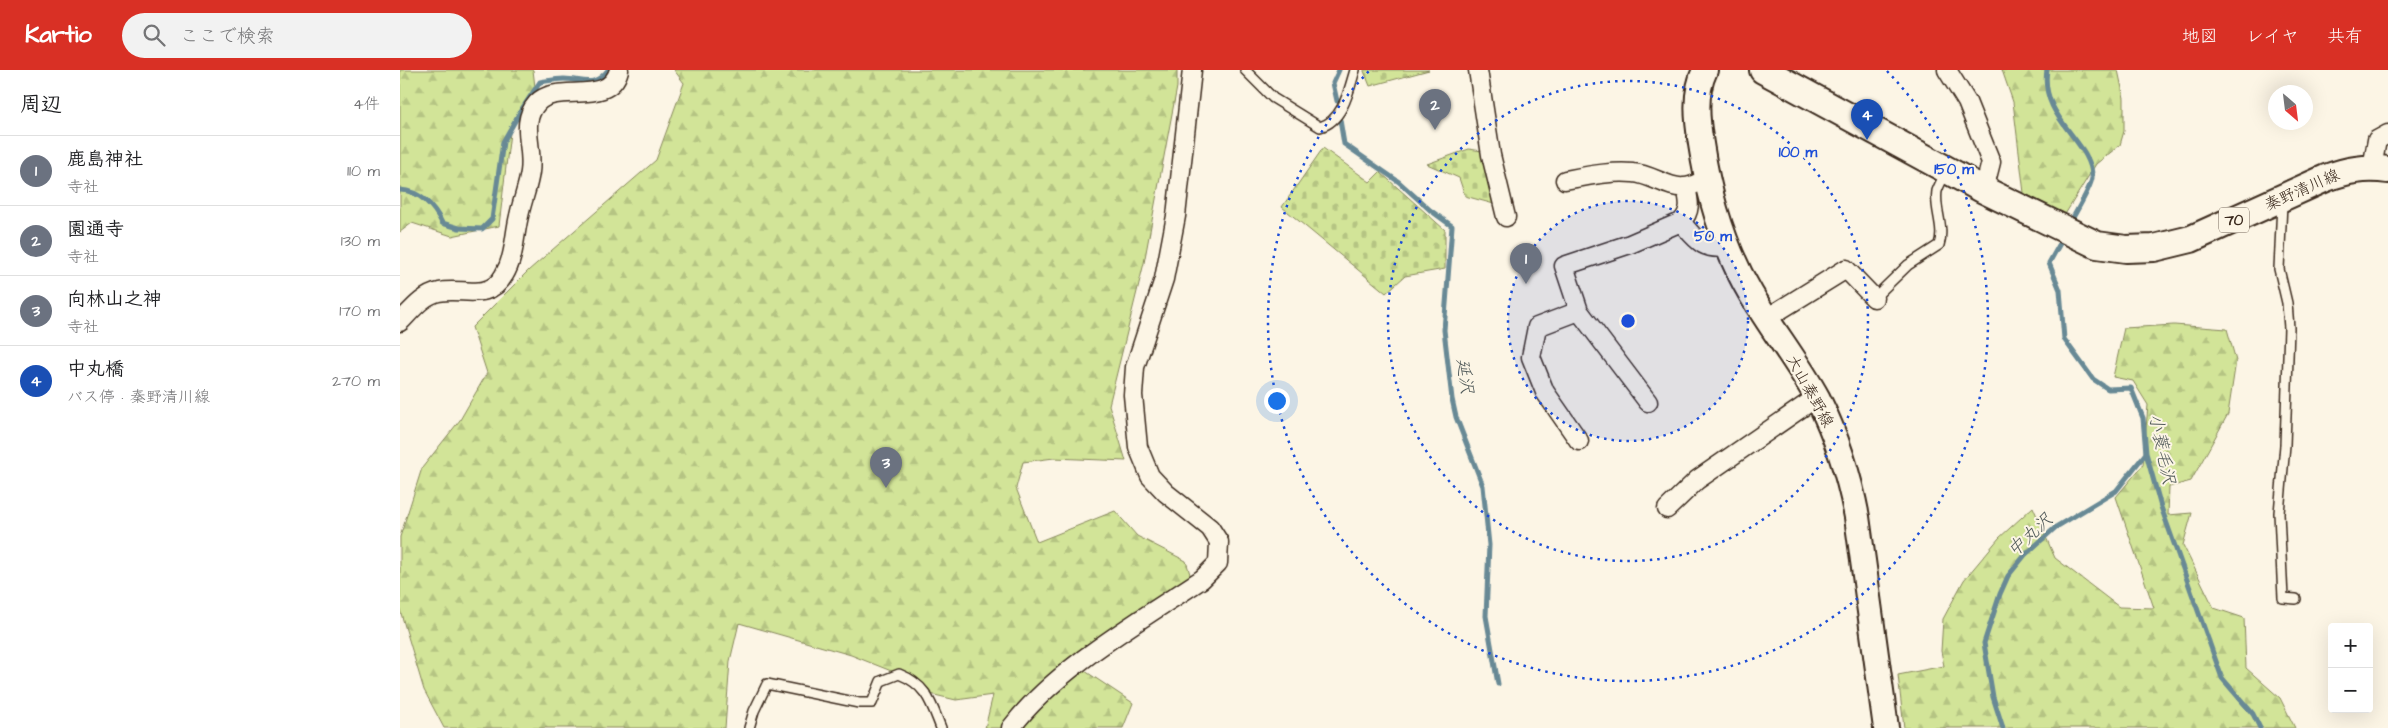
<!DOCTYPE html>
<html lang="ja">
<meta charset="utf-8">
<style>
:root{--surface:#fff;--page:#f2f2f2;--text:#202124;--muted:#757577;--line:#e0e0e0;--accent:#d93025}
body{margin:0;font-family:"Architects Daughter","Klee One",sans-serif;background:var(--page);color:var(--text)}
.controls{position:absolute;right:15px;bottom:15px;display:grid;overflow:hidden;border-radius:5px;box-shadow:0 5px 20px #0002}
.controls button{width:45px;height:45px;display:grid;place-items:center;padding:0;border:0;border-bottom:1px solid var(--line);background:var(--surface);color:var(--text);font:25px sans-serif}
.compass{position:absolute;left:1868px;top:15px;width:45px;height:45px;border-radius:50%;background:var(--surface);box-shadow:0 5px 20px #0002;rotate:152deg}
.you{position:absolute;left:876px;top:330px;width:18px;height:18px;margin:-12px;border:4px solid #fff;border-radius:50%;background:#1a73e8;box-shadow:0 0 0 8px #1a73e833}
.badge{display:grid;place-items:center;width:32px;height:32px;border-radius:50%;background:var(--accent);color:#fff;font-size:16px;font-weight:700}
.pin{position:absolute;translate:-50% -41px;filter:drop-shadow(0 1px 2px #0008)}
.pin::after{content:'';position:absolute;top:26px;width:18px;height:15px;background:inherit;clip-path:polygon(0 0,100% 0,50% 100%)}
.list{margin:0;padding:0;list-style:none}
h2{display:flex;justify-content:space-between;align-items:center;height:65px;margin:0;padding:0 20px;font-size:21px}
h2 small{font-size:16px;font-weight:400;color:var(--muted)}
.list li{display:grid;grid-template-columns:32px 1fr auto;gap:15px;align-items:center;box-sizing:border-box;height:70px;padding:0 20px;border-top:1px solid var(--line)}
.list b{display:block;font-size:19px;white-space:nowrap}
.list p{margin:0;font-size:16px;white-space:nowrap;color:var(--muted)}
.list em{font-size:16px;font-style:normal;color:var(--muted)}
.icon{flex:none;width:28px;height:28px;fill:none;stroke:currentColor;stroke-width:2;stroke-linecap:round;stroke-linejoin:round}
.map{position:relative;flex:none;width:1988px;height:658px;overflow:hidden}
header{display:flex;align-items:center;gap:30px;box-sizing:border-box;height:70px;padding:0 25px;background:var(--accent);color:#fff}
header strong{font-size:24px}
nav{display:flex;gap:28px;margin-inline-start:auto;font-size:18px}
.search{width:350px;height:45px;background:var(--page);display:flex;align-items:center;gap:12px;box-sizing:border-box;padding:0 18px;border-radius:28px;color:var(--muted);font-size:19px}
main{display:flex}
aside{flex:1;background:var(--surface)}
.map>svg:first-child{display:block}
.forest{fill:url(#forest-firs);stroke:#86875b}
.cemetery{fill:url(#cemetery-stones);stroke:#86875b}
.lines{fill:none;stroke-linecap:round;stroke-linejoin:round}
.stream{stroke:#678995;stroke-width:5}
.service-casing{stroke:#3b2a1e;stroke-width:12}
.minor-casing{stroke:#3b2a1e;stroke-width:21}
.secondary-casing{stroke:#3b2a1e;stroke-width:28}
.primary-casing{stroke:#3b2a1e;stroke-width:30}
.service{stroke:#fcf5e5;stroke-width:9}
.minor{stroke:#fcf5e5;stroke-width:18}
.secondary{stroke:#fcf5e5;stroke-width:24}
.primary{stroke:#fcf5e5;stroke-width:26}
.ring{fill:none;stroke:#1d4ed8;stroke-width:2.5;stroke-dasharray:2.5 5}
.labels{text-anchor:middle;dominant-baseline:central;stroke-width:4;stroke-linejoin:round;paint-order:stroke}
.shield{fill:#fcf5e5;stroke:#75675a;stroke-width:1}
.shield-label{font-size:15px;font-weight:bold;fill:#3b2a1e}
.street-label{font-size:16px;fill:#3b2a1e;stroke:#fcf5e5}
.water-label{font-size:18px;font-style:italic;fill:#515a5a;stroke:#fcf5e5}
.centre{fill:#1d4ed8;stroke:#fcf5e5;stroke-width:2.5}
.ring-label{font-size:15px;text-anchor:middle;font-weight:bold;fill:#1d4ed8;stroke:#fcf5e5;stroke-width:4;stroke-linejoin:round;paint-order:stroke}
</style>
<header>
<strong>Kartio</strong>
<div class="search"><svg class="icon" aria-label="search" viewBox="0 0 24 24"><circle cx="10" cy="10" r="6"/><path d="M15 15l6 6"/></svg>ここで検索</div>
<nav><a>地図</a><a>レイヤ</a><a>共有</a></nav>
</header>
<main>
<aside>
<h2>周辺<small>4件</small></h2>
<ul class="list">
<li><span class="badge" style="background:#6b7280">1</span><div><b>鹿島神社</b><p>寺社</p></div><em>110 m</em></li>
<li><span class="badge" style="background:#6b7280">2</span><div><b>園通寺</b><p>寺社</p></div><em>130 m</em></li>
<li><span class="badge" style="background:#6b7280">3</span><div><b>向林山之神</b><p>寺社</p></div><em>170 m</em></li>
<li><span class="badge" style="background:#1a4fb4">4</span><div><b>中丸橋</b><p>バス停 · 秦野清川線</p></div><em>270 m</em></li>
</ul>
</aside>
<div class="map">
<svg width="1988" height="658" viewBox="0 0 1988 658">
<defs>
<pattern id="forest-firs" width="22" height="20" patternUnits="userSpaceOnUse" patternTransform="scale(1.25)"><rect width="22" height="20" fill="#d2e498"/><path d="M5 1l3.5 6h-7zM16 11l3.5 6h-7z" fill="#b5c483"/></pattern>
<pattern id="cemetery-stones" width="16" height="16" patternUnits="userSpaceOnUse" patternTransform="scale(1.25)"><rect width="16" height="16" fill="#d2e498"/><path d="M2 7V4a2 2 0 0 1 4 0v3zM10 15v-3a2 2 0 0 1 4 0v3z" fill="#b5c483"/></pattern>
</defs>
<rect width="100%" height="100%" fill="#fcf5e5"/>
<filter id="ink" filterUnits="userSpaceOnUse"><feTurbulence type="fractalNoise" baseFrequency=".02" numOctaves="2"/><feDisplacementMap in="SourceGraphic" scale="10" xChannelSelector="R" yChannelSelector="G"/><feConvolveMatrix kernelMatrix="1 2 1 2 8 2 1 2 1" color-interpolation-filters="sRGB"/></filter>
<g filter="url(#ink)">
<path class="forest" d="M0,0H133L135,17L111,54L99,156L52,166L12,153L0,162Z
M274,0H777V17L744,193L709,335L726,391L654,388L623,392L616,418L637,472L715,441L737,466L786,491L793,514C749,537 706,559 667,589L733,633L723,658H585L593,625L556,630L526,623L519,612L451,585L339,553L330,591L325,658H44L24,620L0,540V467L22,398L60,350L87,303L72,257L129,200L256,90L284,13Z
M1602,0H1718L1724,28V61L1720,75L1696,94L1664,146L1624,123L1613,32Z
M1774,255L1827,259L1836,291L1828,344L1791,411L1769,417L1768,445L1792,443L1783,475L1814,538L1844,548L1846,598L1880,628L1895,658H1504L1498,605L1544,596L1541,581L1543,549L1564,510L1599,468L1633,437L1655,488L1719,537L1754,538L1716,427L1743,395L1748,335L1733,311L1713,307L1724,258Z"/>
<path class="cemetery" d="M1029,0L970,16L964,1V0Z
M923,78L970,112L980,102L1045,160V199L1005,206L986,223L882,137Z
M1069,79L1082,81L1094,134L1065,126L1059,108L1027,94Z"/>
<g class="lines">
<path class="stream" d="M1647,0C1639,49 1694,73 1692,108C1691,118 1675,143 1670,153
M937,31L933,13L939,0
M940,50L944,74L999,112L1030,140L1052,156L1044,260L1052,329L1056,347L1083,416L1089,475L1086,546L1098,614
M0,120C20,121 34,136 42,153L59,158L82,159L92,149L103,72L120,42L140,12C147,11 156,9 164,9C183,9 193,19 208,0
M1663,168L1649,193L1660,220L1664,269L1693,309L1708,319L1731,318L1743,348L1746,383L1761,437L1822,608L1853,644L1860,658
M1603,658L1593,627L1584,573L1600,524L1608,506L1625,485L1656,457L1716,421L1746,383"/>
<g class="service-casing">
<path id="service" d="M845,0L873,28L920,57C943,51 949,20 955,0
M1882,133L1879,199L1887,233L1889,258L1885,375L1879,443L1883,528L1896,529
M1474,228L1508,195L1539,175C1545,157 1534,139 1537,121C1539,115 1543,108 1546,103
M349,658L354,641L367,614L459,633H472L481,611L499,604C527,615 531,633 541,658"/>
</g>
<g class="minor-casing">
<path id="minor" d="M1078,0L1091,85L1106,147
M1547,0L1567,32L1591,92L1584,120
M1972,98L1977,70L1988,64
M1165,110C1187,106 1210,101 1233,103C1251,104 1269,119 1284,117C1292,117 1299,112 1306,109
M1286,117C1289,131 1292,141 1281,152C1296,169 1302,181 1327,177
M1367,248L1446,199L1474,228
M0,252C11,241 23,225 39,222C62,217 89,232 104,205C115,187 114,166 119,146C122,131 128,117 130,102C134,77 119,53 137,33C157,11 209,38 219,0
M1248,332L1179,241L1164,196L1230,174L1281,152
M1179,371L1145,322L1131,287L1137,257L1179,241
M1267,439L1297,410L1417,327
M611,658C655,599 741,550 802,509L818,493L819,472L810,458L766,423L750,406L738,377L733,325L735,297L764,209L776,146L792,0"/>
</g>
<g class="secondary-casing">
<path id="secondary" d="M1305,0C1294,23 1297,50 1301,74C1309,127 1323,177 1351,224C1372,260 1398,292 1418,329C1437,367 1449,405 1457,447L1486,658"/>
</g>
<g class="primary-casing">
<path id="primary" d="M1363,0L1584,120L1697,175L1726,179L1754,178L1791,169L1926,108C1947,100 1965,97 1988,100"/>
</g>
<use href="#service" class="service"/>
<use href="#minor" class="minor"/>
<use href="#secondary" class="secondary"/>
<use href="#primary" class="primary"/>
</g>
</g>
<circle cx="1228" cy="251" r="120" fill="#1d4ed8" fill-opacity=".12"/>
<g class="ring">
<circle cx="1228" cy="251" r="120"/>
<circle cx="1228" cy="251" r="240"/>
<path d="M1487 1A360 360 0 1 1 969 1"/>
</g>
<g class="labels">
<rect class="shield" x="1819" y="137.5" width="30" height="25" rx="4"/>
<g class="shield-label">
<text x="1834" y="150">70</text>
</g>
<g class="street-label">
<text transform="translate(1902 120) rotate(-24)">秦野清川線</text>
<text transform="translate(1410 321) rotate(61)">大山秦野線</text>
</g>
<g class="water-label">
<text transform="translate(1065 306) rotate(82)">延沢</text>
<text transform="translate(1762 379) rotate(78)">小蓑毛沢</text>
<text transform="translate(1630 465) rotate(-43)">中丸沢</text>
</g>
</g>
<circle cx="1228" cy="251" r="8" class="centre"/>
<g class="ring-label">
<text x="1398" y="87">100 m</text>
<text x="1554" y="104">150 m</text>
<text x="1313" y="171">50 m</text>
</g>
</svg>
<div class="controls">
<button>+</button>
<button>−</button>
</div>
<svg class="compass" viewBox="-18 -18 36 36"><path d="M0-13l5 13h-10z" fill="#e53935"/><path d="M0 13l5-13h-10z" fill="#757577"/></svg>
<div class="you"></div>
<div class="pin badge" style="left:1126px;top:214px;background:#6b7280">1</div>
<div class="pin badge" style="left:1035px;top:60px;background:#6b7280">2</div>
<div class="pin badge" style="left:486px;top:418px;background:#6b7280">3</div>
<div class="pin badge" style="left:1467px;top:70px;background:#1a4fb4">4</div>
</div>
</main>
